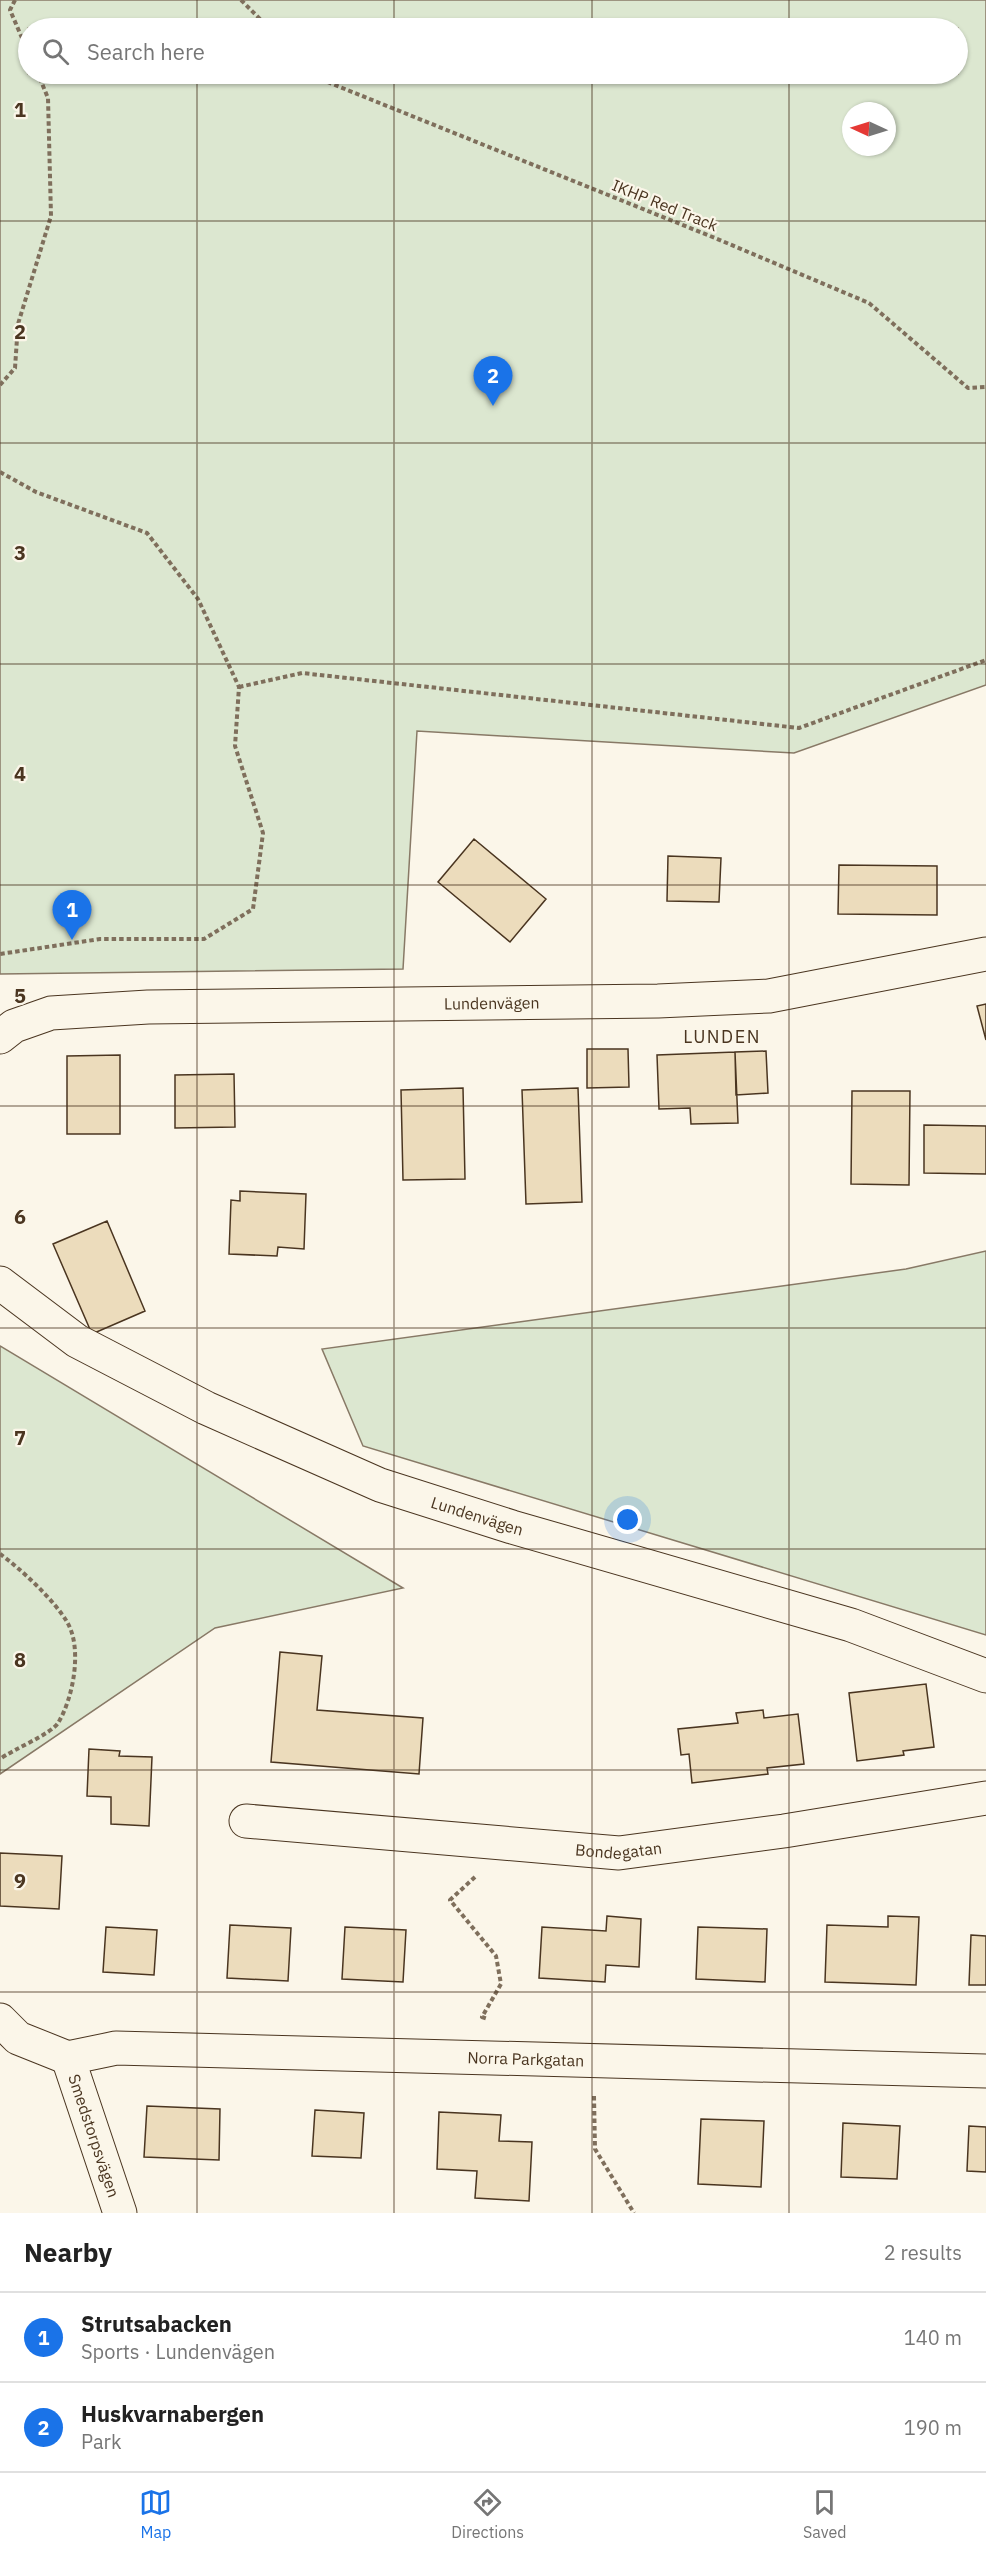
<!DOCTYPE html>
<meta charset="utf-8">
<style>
body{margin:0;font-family:"IBM Plex Sans",sans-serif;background:#f6f6f6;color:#222}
.compass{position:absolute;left:842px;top:102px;width:54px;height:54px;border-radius:50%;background:#fff;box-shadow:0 2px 4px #0004;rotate:274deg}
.you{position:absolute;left:628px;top:1520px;width:21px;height:21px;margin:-15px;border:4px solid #fff;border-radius:50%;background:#1a73e8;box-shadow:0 0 0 9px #1a73e833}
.badge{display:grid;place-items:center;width:39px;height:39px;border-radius:50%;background:#1a73e8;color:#fff;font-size:20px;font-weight:700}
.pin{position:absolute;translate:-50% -50px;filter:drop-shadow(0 2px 3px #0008)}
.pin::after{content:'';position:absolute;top:32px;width:21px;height:18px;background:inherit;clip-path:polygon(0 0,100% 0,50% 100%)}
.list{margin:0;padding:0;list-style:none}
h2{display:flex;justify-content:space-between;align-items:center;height:78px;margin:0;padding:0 24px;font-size:26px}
h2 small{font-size:20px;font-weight:400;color:#767676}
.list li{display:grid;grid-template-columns:39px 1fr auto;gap:18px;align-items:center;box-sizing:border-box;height:90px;padding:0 24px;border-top:2px solid #e0e0e0}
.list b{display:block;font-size:22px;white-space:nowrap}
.list p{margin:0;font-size:20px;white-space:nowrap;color:#767676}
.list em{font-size:20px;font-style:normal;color:#767676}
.icon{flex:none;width:33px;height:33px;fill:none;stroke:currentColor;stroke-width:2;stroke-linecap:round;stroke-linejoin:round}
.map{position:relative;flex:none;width:986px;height:2213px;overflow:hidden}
.search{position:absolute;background:#fff;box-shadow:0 2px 4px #0004;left:18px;right:18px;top:18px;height:66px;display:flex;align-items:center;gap:15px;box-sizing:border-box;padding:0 21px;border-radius:33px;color:#767676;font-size:22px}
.sheet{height:258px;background:#fff}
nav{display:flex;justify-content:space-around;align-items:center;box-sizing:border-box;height:84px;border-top:2px solid #e0e0e0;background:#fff;font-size:16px;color:#767676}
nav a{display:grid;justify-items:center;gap:3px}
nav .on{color:#1a73e8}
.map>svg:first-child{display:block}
</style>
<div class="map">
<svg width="986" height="2213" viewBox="0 0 986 2213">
<rect width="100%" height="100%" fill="#fbf6e9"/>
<path fill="#dce7d0" stroke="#887966" stroke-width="1.5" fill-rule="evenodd" d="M 0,0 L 986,0 L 986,685 L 794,753 L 417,731 L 403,969 L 0,974 ZM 958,28 L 958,74 L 28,74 L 28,28 ZM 851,111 L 887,111 L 887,147 L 851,147 Z
M 986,1251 L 986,1635 L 363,1446 L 322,1349 L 906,1269 Z
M 0,1346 L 403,1588 L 215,1628 L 0,1774 Z"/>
<path fill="#ecdcbc" stroke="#4a3520" stroke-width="1.5" d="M 474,839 L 546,899 L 510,942 L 438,882 Z
M 668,856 L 721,858 L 719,902 L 667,901 Z
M 839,865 L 937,866 L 937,915 L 838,914 Z
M 986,1004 L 986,1040 L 977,1006 Z
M 587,1049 L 628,1049 L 629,1087 L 587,1088 Z
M 766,1051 L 768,1093 L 736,1095 L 735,1052 Z
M 735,1052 L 738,1123 L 691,1124 L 690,1108 L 659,1109 L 657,1055 Z
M 120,1055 L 120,1134 L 67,1134 L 67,1056 Z
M 234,1074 L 235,1127 L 175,1128 L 175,1075 Z
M 463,1088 L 465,1179 L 403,1180 L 401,1090 Z
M 578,1088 L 582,1202 L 526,1204 L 522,1090 Z
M 852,1091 L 910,1091 L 909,1185 L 851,1184 Z
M 924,1125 L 986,1126 L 986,1174 L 924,1173 Z
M 240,1191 L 306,1194 L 304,1249 L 278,1247 L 277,1256 L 229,1254 L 231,1200 L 240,1201 Z
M 107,1221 L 145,1311 L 92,1334 L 53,1244 Z
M 280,1652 L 322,1656 L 317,1710 L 423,1718 L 419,1774 L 271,1762 Z
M 926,1684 L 934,1747 L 903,1751 L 904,1755 L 857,1761 L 849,1693 Z
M 763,1710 L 764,1718 L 798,1714 L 804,1764 L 767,1768 L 768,1774 L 692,1783 L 689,1754 L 681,1755 L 678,1729 L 738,1723 L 736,1713 Z
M 89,1749 L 120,1751 L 119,1756 L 152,1757 L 149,1826 L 111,1824 L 111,1797 L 87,1796 Z
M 0,1853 L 62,1856 L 59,1909 L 0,1906 Z
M 607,1916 L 641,1919 L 639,1967 L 606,1965 L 605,1982 L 539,1978 L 542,1927 L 606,1931 Z
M 888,1916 L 919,1917 L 916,1985 L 825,1982 L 827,1925 L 888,1927 Z
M 230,1925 L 291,1928 L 288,1981 L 227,1978 Z
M 106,1927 L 157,1930 L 154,1975 L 103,1972 Z
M 345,1927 L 406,1930 L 403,1982 L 342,1979 Z
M 698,1927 L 767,1929 L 765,1982 L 696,1979 Z
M 971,1935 L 986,1936 L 986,1985 L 969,1985 Z
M 147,2106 L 220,2109 L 219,2160 L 144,2157 Z
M 315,2110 L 364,2113 L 361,2158 L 312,2156 Z
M 439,2112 L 501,2115 L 499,2141 L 532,2142 L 529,2201 L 475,2198 L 477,2171 L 437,2169 Z
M 701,2119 L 764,2121 L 761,2187 L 698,2184 Z
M 843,2123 L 900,2126 L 897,2179 L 841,2177 Z
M 969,2126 L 986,2127 L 986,2172 L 967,2171 Z"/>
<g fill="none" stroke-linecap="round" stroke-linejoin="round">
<g stroke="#4a3520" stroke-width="35">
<g id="minor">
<path id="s1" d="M 0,1037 L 14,1026 L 51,1013 L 148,1007 L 658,1001 L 769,996 L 986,954"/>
<path id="s2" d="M 0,1283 L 77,1341 L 206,1408 L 380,1485 L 512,1527 L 851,1625 L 986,1676"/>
<path id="s3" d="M 246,1821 L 619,1853 L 784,1831 L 986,1798"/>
<path d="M 0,2020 L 18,2038 L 68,2058"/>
<path id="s4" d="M 68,2058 L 116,2048 L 986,2071"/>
<path id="s5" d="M 68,2058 L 120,2213"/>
</g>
</g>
<path stroke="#7f6f5c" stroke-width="4" stroke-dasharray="4.5 3" stroke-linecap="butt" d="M 15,0 L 10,10 L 28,52
M 241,0 L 269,28
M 315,74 L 320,79 L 715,238 L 869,303 L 968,388 L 986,387
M 0,385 L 15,368 L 18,324 L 51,216 L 48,98 L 38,74
M 0,472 L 36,492 L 147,533 L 198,599 L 239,687 L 235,746 L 263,833 L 253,909 L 204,939 L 100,939 L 0,954
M 239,687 L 302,673 L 799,728 L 986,660
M 0,1554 C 20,1568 55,1601 67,1622 C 83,1648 73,1699 58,1723 C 51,1734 12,1750 0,1759
M 475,1877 L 450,1900 L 496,1956 L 501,1984 L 482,2017 L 488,2019
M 594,2096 L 595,2149 L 634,2213"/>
<use href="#minor" stroke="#fbf6e9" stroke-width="33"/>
</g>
<path fill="none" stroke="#4a3520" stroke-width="1.5" stroke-opacity="0.55" d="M 197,0 L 197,28M 394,0 L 394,28M 592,0 L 592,28M 789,0 L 789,28M 197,74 L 197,2213M 394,74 L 394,2213M 592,74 L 592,2213M 789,74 L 789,2213M 0,221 L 986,221M 0,443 L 986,443M 0,664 L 986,664M 0,885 L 986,885M 0,1106 L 986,1106M 0,1328 L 986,1328M 0,1549 L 986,1549M 0,1770 L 986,1770M 0,1992 L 986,1992"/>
<g text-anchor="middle" stroke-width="4.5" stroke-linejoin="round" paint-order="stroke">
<g font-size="16" fill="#4a3520" stroke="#fbf6e9">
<text transform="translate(665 205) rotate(22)" y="6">IKHP Red Track</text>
<text dy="6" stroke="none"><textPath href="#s1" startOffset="498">Lundenvägen</textPath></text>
<text dy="6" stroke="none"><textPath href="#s2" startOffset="534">Lundenvägen</textPath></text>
<text dy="6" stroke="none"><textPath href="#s3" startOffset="374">Bondegatan</textPath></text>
<text dy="6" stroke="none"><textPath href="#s4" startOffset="459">Norra Parkgatan</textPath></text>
<text dy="6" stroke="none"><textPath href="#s5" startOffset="82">Smedstorpsvägen</textPath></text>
</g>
<g font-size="18" letter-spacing="1.5" fill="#4a3520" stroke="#fbf6e9">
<text x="722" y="1043">LUNDEN</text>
</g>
</g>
<g font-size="20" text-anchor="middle" font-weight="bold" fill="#4a3520" stroke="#fbf6e9" stroke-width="4.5" stroke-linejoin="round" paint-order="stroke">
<text x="20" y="117">1</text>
<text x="20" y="339">2</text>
<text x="20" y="560">3</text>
<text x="20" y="781">4</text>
<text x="20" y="1003">5</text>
<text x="20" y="1224">6</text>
<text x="20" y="1445">7</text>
<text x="20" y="1667">8</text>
<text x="20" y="1888">9</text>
</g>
</svg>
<svg class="compass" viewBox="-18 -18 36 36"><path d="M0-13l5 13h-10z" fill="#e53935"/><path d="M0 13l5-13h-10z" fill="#767676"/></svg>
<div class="you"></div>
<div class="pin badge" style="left:72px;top:940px">1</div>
<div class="pin badge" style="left:493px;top:406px">2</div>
<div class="search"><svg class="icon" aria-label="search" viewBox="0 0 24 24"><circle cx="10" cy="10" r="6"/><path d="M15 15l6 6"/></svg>Search here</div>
</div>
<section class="sheet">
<h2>Nearby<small>2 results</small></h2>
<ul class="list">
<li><span class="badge">1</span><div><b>Strutsabacken</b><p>Sports · Lundenvägen</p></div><em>140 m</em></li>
<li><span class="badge">2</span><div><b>Huskvarnabergen</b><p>Park</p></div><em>190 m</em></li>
</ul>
</section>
<nav>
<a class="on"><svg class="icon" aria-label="map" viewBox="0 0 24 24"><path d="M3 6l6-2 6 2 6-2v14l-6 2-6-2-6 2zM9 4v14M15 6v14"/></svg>Map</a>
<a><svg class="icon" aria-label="directions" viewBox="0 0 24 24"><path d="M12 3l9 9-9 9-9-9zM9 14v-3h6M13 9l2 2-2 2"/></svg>Directions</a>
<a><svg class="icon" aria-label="saved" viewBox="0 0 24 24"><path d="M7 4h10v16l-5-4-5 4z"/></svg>Saved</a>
</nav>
